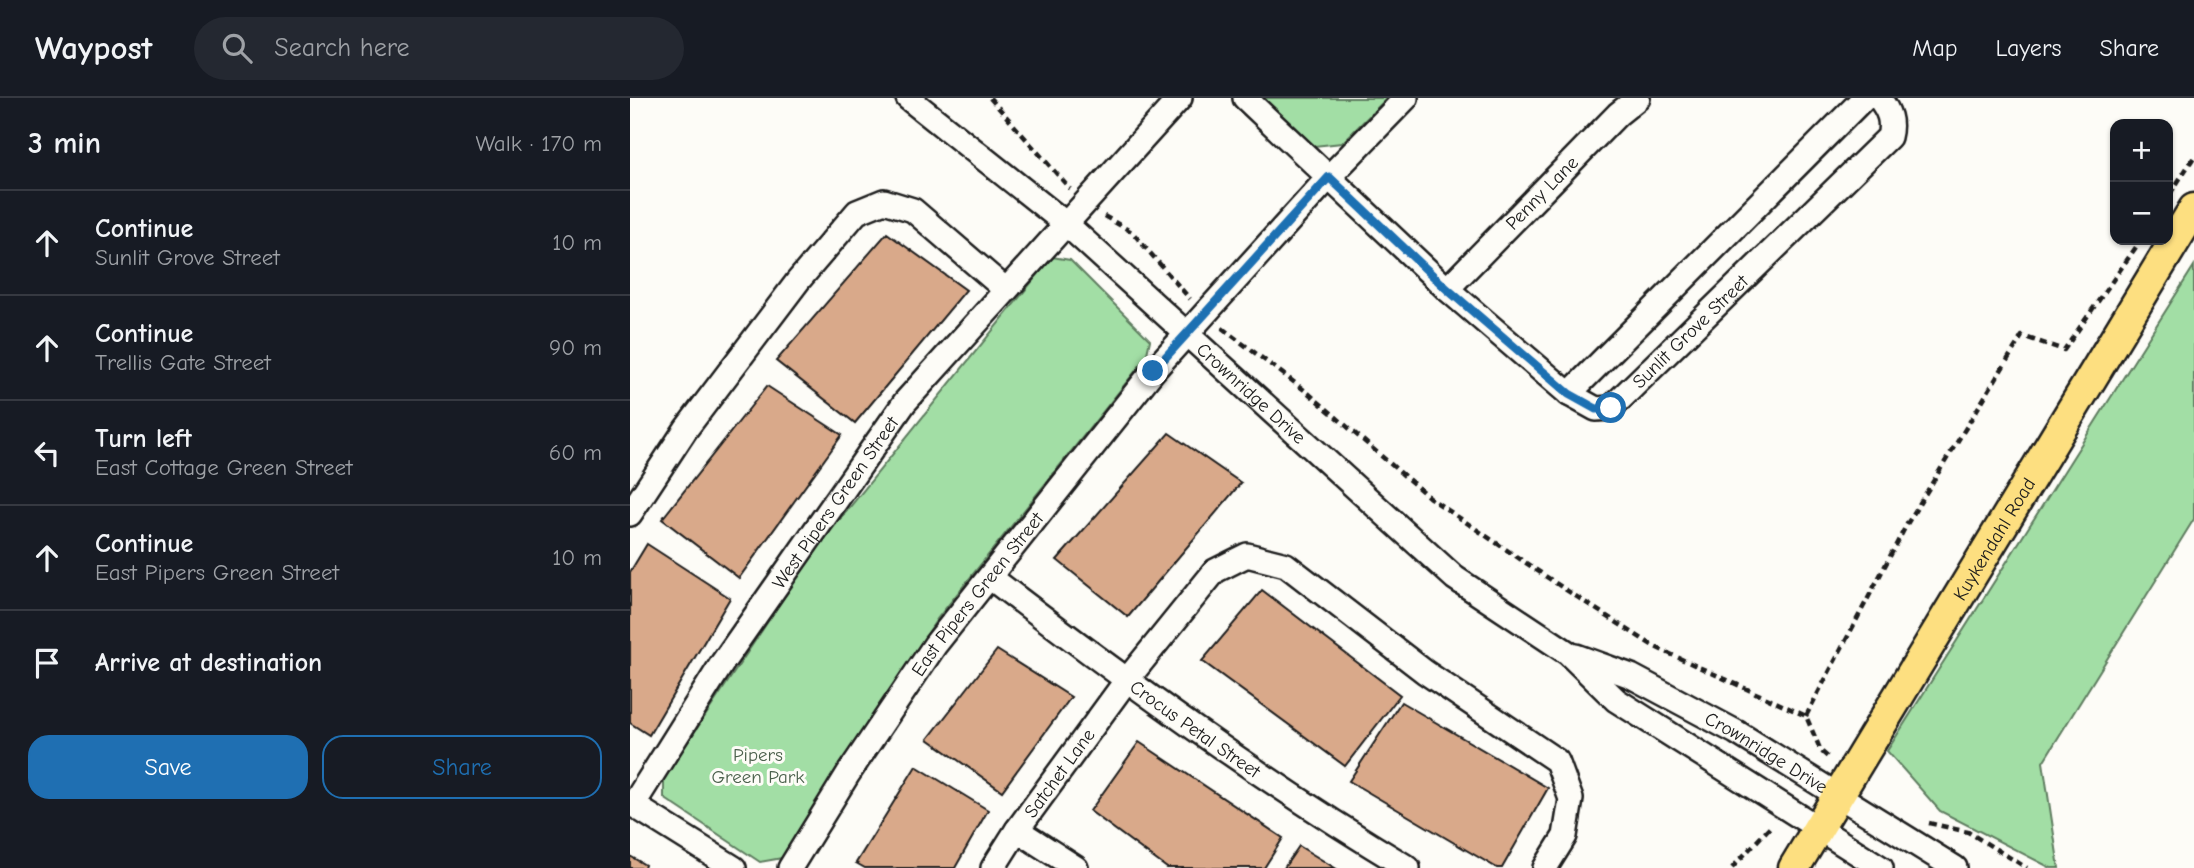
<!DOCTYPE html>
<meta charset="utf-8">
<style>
body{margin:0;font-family:"Comic Neue",sans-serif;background:#242831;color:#f1f3f6}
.controls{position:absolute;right:21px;top:21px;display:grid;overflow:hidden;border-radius:14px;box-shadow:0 2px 5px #0004}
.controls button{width:63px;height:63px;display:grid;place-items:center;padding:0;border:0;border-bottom:2px solid #363941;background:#171b24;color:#f1f3f6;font:35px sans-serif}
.stop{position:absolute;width:21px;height:21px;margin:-16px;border:5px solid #1f6fb2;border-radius:50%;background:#fff}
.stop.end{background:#1f6fb2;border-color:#fff;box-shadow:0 2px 7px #0008}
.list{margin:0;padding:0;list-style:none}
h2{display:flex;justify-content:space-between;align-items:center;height:91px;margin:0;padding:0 28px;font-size:30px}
h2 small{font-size:23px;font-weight:400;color:#9ea1a6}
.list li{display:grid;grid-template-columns:46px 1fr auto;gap:21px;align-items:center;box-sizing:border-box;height:105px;padding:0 28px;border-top:2px solid #363941}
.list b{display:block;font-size:26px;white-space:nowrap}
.list p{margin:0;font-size:23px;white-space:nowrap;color:#9ea1a6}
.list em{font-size:23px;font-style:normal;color:#9ea1a6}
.actions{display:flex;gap:14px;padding:21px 28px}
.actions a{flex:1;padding:16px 0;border:2px solid #1f6fb2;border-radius:21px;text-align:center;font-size:24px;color:#1f6fb2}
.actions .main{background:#1f6fb2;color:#fff}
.icon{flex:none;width:38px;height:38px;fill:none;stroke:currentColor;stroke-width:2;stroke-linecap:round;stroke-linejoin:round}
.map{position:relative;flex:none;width:1564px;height:770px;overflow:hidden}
header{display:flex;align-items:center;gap:42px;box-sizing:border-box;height:98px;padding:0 35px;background:#171b24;border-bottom:2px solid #363941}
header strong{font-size:33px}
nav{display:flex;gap:38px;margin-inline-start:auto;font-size:24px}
.search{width:490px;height:63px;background:#242831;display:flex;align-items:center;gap:18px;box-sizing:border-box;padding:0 24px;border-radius:38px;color:#9ea1a6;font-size:26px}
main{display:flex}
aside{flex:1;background:#171b24}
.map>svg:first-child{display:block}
</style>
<header>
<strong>Waypost</strong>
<div class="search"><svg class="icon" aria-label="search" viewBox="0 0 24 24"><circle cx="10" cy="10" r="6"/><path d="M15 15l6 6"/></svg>Search here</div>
<nav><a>Map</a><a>Layers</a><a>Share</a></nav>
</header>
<main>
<aside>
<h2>3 min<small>Walk · 170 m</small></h2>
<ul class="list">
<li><svg class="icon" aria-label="ahead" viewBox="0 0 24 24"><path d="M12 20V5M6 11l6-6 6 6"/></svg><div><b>Continue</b><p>Sunlit Grove Street</p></div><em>10 m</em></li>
<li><svg class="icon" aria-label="ahead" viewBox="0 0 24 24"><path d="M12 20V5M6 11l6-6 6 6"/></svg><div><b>Continue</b><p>Trellis Gate Street</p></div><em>90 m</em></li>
<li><svg class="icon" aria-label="left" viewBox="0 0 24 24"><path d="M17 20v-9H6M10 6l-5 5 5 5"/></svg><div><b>Turn left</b><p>East Cottage Green Street</p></div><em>60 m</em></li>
<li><svg class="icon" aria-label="ahead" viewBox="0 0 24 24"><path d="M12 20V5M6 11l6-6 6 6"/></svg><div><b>Continue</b><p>East Pipers Green Street</p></div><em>10 m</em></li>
<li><svg class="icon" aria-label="arrive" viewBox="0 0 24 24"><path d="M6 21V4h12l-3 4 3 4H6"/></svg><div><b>Arrive at destination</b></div></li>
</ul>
<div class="actions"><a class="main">Save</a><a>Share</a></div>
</aside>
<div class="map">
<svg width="1564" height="770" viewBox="0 0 1564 770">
<rect width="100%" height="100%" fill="#fdfcf7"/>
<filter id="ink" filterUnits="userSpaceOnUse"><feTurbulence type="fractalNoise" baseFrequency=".0143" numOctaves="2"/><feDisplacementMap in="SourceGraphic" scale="14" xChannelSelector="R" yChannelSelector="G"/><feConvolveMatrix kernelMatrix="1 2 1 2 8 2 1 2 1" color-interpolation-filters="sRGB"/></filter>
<g filter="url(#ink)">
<path fill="#a2dea5" stroke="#5f7d60" stroke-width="2" d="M 631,0 L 757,0 L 712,45 L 684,48 Z
M 422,159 L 440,162 L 520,242 L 516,260 L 307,521 L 152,760 L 130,764 L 34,700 L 34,680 L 186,451 Z
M 1564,168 L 1564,421 L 1413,664 L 1429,770 L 1421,770 L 1310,713 L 1257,653 Z"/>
<path fill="#d9a98a" stroke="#1c1c1c" stroke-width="2" d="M 257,135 L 336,192 L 225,325 L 146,263 Z
M 137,288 L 212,337 L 109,480 L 32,421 Z
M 539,335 L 611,385 L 498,519 L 427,462 Z
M 17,446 L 100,500 L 19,637 L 0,625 L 0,474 Z
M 632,492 L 770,597 L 715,668 L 572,563 Z
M 367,552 L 441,599 L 372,693 L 298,641 Z
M 771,604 L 918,690 L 872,770 L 867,770 L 719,683 Z
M 509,644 L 653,740 L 634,770 L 537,770 L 460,713 Z
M 286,668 L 358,712 L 325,770 L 235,770 L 226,765 Z
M 669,748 L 705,770 L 654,770 Z
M 0,758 L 15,767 L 14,770 L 0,770 Z"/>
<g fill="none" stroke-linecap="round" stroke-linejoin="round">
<g stroke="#1c1c1c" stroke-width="28">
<g id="minor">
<path id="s1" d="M 278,0 L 435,125 L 825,480 L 938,555 L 986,602 L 1251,770"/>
<path id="s2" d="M 615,0 L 817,191 L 939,296 L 966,311 L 981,310 L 1259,39 C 1263,23 1259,13 1249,0"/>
<path id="s3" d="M 817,191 L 988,16 L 1008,0"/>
<path d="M 939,296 L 1234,0"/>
<path d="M 0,416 L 56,331 L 168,183 L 227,114 L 254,103 L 283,112 L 376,192"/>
<path id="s4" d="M 361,480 C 496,583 632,683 778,770"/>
<path id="s5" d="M 946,558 L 1001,578 L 1106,634 L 1325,770"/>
<path d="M 0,705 L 104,770"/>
<path id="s6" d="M 3,707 L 93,564 L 275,304 L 550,0"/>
<path d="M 387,732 L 446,770"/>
<path id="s7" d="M 160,770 L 218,676 L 305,547 L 523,273 L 699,79 L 776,0"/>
<path id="s8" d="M 363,770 L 387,732 L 496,583 L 585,473 L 617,457 L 656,467 L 795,574 L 927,663 L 941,701 L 935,738 L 915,770"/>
</g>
</g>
<g stroke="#1c1c1c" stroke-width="35">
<g id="major">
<path id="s9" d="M 1164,770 L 1564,111"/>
</g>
</g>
<path stroke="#1c1c1c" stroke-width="4.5" stroke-dasharray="7 5" stroke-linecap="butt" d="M 360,0 L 440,91
M 1540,96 L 1564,59
M 474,118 L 502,134 L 560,201
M 592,230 L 677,294 L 800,400 L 933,490 L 1025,549 L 1176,618 L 1191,653 L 1200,661
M 1176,618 L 1277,426 L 1392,238 L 1434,252 L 1511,142
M 1299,725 L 1338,734 L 1397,770
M 1102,770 L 1142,727"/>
<use href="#minor" stroke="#fdfcf7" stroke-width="23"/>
<use href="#major" stroke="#fddf80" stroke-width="30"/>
</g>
</g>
<g fill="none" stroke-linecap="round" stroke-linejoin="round" filter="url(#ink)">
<path stroke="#1f6fb2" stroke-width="9" d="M 523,273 L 699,79 L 817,191 L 939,296 L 966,311 L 981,310"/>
</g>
<g text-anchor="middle" stroke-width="6" stroke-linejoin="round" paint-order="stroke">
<g font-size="19" fill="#1c1c1c" stroke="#fdfcf7">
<text dy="7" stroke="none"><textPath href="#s3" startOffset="135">Penny Lane</textPath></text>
<text dy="7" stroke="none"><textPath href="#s2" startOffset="595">Sunlit Grove Street</textPath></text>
<text dy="7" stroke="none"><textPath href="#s1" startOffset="453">Crownridge Drive</textPath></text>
<text dy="7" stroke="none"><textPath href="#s6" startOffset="364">West Pipers Green Street</textPath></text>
<text dy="7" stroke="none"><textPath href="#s9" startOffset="385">Kuykendahl Road</textPath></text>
<text dy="7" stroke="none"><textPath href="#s7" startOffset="332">East Pipers Green Street</textPath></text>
<text dy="7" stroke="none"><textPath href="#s4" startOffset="254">Crocus Petal Street</textPath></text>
<text dy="7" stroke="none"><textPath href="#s5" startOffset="214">Crownridge Drive</textPath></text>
<text dy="7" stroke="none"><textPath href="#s8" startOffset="116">Satchet Lane</textPath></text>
</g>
<g font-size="19" fill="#4b604c" stroke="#fdfcf7">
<text x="128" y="663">Pipers<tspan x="128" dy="22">Green Park</tspan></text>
</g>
</g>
</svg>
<div class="controls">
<button>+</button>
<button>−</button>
</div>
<div class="stop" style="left:981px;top:310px"></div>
<div class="stop end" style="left:523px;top:273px"></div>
</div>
</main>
